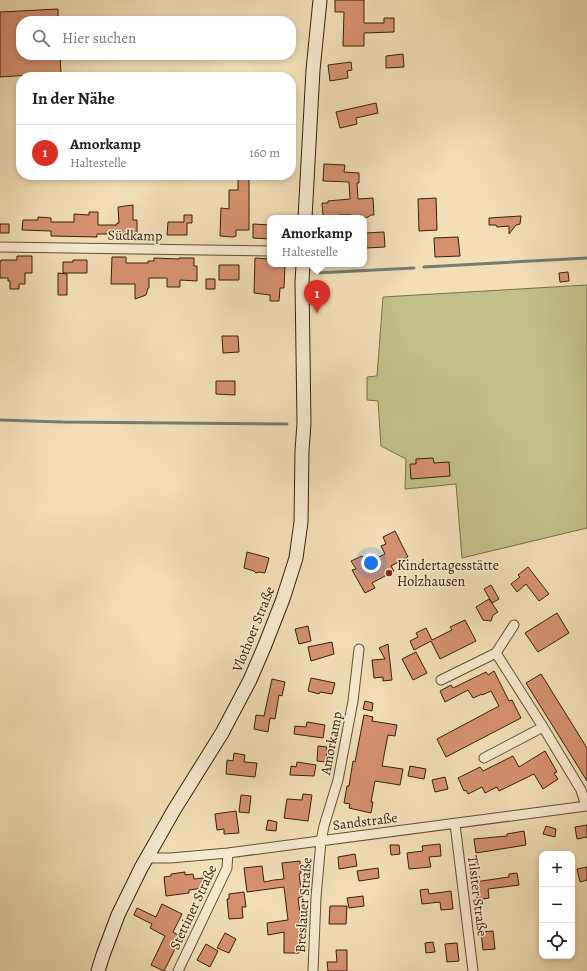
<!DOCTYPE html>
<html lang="de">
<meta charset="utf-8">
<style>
body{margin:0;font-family:Alegreya,serif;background:#f6f6f6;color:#222}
.controls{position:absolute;right:12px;bottom:12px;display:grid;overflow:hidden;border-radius:8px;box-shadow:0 2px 6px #0003}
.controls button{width:36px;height:36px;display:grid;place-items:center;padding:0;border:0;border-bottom:1px solid #e0e0e0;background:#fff;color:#222;font:20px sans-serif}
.you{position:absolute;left:371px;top:563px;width:14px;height:14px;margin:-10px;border:3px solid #fff;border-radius:50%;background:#1a73e8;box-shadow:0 0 0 6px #1a73e833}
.badge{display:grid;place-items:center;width:26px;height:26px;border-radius:50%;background:#d93025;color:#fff;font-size:13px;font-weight:700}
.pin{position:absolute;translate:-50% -33px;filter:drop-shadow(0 1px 2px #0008)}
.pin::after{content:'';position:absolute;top:21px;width:14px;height:12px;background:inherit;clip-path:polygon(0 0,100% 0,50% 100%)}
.popup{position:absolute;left:267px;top:215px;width:100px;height:52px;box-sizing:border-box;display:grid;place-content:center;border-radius:8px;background:#fff;filter:drop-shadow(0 1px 3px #0005);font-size:13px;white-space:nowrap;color:#767676}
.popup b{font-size:15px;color:#222}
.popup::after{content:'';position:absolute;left:50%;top:100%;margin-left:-8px;border:8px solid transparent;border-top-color:#fff}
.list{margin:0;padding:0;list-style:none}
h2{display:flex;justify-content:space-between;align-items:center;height:52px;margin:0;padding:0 16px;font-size:17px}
h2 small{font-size:13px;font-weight:400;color:#767676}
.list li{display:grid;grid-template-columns:26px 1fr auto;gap:12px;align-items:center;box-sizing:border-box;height:56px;padding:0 16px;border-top:1px solid #e0e0e0}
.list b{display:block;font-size:15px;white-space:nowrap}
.list p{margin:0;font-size:13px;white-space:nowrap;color:#767676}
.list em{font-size:13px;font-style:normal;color:#767676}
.icon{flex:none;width:22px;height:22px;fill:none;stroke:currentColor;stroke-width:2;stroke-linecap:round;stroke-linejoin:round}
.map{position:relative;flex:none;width:587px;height:971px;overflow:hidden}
.search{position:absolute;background:#fff;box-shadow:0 2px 6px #0003;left:16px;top:16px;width:280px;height:44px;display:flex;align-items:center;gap:10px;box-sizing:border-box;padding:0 14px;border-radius:16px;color:#767676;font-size:15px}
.panel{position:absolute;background:#fff;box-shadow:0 2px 6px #0003;left:16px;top:72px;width:280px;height:108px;border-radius:16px}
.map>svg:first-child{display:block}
</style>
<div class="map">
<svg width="587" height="971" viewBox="0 0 587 971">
<rect width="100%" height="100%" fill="#f2dfb7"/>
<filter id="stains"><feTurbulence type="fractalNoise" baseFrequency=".005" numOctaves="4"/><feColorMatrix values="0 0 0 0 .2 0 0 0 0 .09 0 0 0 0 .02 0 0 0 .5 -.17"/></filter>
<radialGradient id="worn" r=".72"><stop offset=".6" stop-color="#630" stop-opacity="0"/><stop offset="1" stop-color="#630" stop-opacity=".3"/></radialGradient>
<path fill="#c1c089" stroke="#7b7149" d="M 587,285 L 587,528 L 462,558 L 456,484 L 405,489 L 406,459 L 381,446 L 378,401 L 367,400 L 367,377 L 377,376 L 383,297 Z"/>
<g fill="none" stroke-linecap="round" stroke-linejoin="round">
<path stroke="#737e71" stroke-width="3" d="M 424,267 L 587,258
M 316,273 L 414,268
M 0,420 L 62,422 L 287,424"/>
</g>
<path fill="#d69171" stroke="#352209" d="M 335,0 L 364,0 L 364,23 L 384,23 L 384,18 L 394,18 L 394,32 L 364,33 L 364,46 L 343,46 L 344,12 L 335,12 Z
M 58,9 L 58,21 L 21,21 L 21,55 L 60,55 L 61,73 L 0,77 L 0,12 Z
M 403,54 L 404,67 L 386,68 L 386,56 Z
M 351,62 L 352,70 L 347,71 L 348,78 L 330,81 L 328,65 Z
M 376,103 L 378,113 L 356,118 L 357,124 L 340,128 L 336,112 Z
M 324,164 L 345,165 L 344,172 L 359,173 L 359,183 L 357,183 L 358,199 L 373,198 L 374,215 L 371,215 L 368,217 L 363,218 L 361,215 L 358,216 L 358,218 L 351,218 L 351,215 L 338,215 L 338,217 L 329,218 L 329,216 L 323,216 L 322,203 L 328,203 L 328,201 L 350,199 L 349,182 L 323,181 Z
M 238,177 L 249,178 L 249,230 L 236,230 L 236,236 L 233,237 L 220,236 L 221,208 L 229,209 L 229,190 L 238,190 Z
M 436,198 L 437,230 L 419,231 L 418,199 Z
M 133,205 L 133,220 L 137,220 L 137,234 L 97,234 L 97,237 L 51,236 L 51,231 L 22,230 L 23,220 L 38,220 L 38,217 L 51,218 L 51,222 L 74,222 L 74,214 L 89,215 L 89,212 L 98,212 L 98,225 L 117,225 L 117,223 L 119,223 L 118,207 Z
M 184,215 L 192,215 L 192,223 L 187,223 L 187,235 L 167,235 L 168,222 L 184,222 Z
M 521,216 L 520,224 L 516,225 L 509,234 L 509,226 L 497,227 L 496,225 L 489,225 L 489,218 Z
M 0,224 L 9,224 L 9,233 L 0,233 Z
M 253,224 L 270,225 L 270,239 L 253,238 Z
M 384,232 L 385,247 L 366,248 L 365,233 Z
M 458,237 L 460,256 L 435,257 L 434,238 Z
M 17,256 L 32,256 L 32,273 L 25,273 L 25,284 L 19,284 L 19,289 L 10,289 L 10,281 L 8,281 L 8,278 L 0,278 L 0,261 L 1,261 L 1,260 L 17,260 Z
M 112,257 L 126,257 L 126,263 L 148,263 L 148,261 L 154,261 L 154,258 L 179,259 L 179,258 L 194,258 L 194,266 L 197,266 L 197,281 L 180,280 L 180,287 L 167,287 L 167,278 L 149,278 L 149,288 L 148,288 L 146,295 L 135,299 L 135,284 L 111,284 Z
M 255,258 L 270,259 L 270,264 L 285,264 L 284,288 L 280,288 L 279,301 L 270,301 L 270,295 L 254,293 Z
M 73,260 L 87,260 L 87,273 L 63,273 L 63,262 L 73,262 Z
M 219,265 L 239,265 L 239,280 L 219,280 Z
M 568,272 L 569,281 L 560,282 L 559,273 Z
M 58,273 L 67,274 L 67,295 L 58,295 Z
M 206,279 L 215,279 L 215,289 L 206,289 Z
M 222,336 L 238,336 L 239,352 L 223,353 Z
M 216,381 L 235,381 L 235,395 L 216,394 Z
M 433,458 L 434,463 L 449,462 L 450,476 L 411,479 L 410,464 L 416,464 L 416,459 Z
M 395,531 L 408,557 L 391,566 L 394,571 L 372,583 L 375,588 L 365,593 L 352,570 L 356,569 L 351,561 L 362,556 L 369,562 L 385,554 L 381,546 L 386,544 L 383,537 Z
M 247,552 L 269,558 L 265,573 L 259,572 L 256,573 L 254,571 L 244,568 Z
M 528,567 L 549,594 L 539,601 L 526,584 L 517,592 L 511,584 L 520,577 L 518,575 Z
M 491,585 L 499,599 L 492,603 L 484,589 Z
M 489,599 L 498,612 L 493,615 L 491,621 L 483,620 L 476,607 Z
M 557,613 L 569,633 L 538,652 L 525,633 Z
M 465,620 L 476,641 L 440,659 L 431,641 L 414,650 L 410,641 L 418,637 L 416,633 L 426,628 L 432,640 L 452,630 L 450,627 Z
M 308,626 L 311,641 L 299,644 L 295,629 Z
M 332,642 L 334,654 L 311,661 L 308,647 Z
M 388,644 L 392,680 L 383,681 L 383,677 L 374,678 L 372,660 L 385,659 L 379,648 Z
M 416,652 L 427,673 L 413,680 L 402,659 Z
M 494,671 L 509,701 L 512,700 L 521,718 L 446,757 L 437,739 L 499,706 L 491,691 L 482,695 L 482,694 L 473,698 L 468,690 L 445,702 L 440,691 L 451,685 L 453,688 L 486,672 L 488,675 Z
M 541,674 L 587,748 L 587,781 L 526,683 Z
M 311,678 L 335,683 L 332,694 L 320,692 L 319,694 L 308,691 Z
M 272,679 L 285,682 L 282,696 L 279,695 L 275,719 L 270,718 L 268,732 L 254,729 L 256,715 L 264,716 Z
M 365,701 L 373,703 L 372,711 L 363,709 Z
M 364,715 L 373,717 L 372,721 L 397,725 L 395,736 L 388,735 L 382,766 L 403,769 L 400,785 L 375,781 L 371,802 L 373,802 L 371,813 L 349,808 L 350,804 L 344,803 L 347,786 L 349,786 L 353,761 L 355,762 Z
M 307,722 L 325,725 L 323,738 L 294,734 L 295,726 L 306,727 Z
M 318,746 L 327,747 L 326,762 L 317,761 Z
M 545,751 L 557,772 L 554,773 L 558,779 L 543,789 L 534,774 L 499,791 L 497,787 L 485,793 L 482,787 L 468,794 L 466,790 L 464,791 L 458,778 L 480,767 L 483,771 L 513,756 L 519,767 Z
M 234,753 L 245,755 L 244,762 L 257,763 L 255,777 L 226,774 L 227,760 L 233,761 Z
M 297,762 L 316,765 L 314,776 L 290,775 L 291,766 L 296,767 Z
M 410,766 L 426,769 L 424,779 L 408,776 Z
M 445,777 L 448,789 L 435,792 L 432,780 Z
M 303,794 L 312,795 L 308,821 L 284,818 L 287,799 L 302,800 Z
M 241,795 L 251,796 L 249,813 L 239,812 Z
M 236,811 L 239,833 L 224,834 L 224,829 L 217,830 L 215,814 Z
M 268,820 L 277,822 L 276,831 L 266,830 Z
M 587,825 L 587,837 L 577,839 L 575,827 Z
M 546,826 L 556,829 L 555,837 L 543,834 Z
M 524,831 L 526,845 L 476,853 L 474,839 L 507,836 L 507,834 Z
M 440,844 L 441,856 L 429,857 L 431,867 L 409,869 L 407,853 L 423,851 L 422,846 Z
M 390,845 L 399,845 L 400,854 L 391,855 Z
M 355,854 L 357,866 L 339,869 L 338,857 Z
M 300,861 L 301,873 L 299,874 L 302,897 L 298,898 L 300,914 L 299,953 L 284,953 L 284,932 L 268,935 L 267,923 L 288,920 L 284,887 L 247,892 L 244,868 L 262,866 L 264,882 L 274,880 L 284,879 L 282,863 Z
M 587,867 L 587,880 L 580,882 L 577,869 Z
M 378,868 L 379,878 L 359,881 L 357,871 Z
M 185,872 L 185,875 L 193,874 L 194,879 L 203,878 L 204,888 L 189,890 L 189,893 L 166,896 L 164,877 L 171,876 L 171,874 Z
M 517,873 L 519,885 L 488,889 L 489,898 L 477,900 L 475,882 L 509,877 L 509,874 Z
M 428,889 L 429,894 L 451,891 L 453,909 L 441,910 L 440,902 L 422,904 L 420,890 Z
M 244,892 L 246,907 L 242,907 L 243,918 L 229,919 L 227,899 L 229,899 L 229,894 Z
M 363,896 L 364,906 L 349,908 L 347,898 Z
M 162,904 L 182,914 L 173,932 L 181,937 L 164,971 L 151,965 L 165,936 L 150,928 L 152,924 L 134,915 L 137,908 L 156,917 Z
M 330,906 L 347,906 L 346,924 L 329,924 Z
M 493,931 L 495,949 L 483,950 L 481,932 Z
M 225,933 L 236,939 L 229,953 L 217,948 Z
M 433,942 L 435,952 L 426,953 L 425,943 Z
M 457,943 L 459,961 L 447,962 L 445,944 Z
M 206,944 L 218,951 L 210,967 L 197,960 Z
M 336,950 L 347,950 L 347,971 L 328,971 L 327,962 L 337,962 Z"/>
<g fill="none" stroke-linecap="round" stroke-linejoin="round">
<g stroke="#645134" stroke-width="11">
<path id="street" d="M 0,247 L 270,251
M 496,653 L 514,625
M 441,680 L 496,653 L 543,727
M 484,758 L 543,727 L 581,790 L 586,806
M 455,824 L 473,971
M 147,858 L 170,858 L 228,853 L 587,806
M 178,971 L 227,868 L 228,853
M 313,971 L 316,897 L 321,841 L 324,826 L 338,780 L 353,701 L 359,649"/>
</g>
<g stroke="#352209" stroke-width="15">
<path id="secondary" d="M 305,218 L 313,70 L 320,0
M 98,971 L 103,955 L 118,915 L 141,868 L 174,810 L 222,733 L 250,680 L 265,645 L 283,599 L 296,558 L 301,522 L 302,451 L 304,423 L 302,283 L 303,264"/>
</g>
<use href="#street" stroke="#f7ead0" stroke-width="9"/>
<use href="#secondary" stroke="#f7ead0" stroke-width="13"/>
</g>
<circle fill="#8f2418" stroke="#f7ead0" stroke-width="1.5" cx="389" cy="573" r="4"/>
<g text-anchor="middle" stroke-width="3" stroke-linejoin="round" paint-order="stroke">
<g font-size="14" fill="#352209" stroke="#f7ead0">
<text transform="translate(135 235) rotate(1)" y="5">Südkamp</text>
<text transform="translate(253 629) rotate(-68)" y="5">Vlothoer Straße</text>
<text transform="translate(331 743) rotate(-79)" y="5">Amorkamp</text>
<text transform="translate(365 821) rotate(-7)" y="5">Sandstraße</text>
<text transform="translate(478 896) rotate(83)" y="5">Tilsiter Straße</text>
<text transform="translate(303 905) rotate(-86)" y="5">Breslauer Straße</text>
<text transform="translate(193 907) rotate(-65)" y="5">Stettiner Straße</text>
</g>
<g font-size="14" fill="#352209" stroke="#f7ead0" text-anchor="start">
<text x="397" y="570">Kindertagesstätte<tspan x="397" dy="16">Holzhausen</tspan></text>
</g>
</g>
<rect width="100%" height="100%" filter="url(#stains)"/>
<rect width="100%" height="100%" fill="url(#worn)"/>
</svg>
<div class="controls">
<button>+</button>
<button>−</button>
<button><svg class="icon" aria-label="locate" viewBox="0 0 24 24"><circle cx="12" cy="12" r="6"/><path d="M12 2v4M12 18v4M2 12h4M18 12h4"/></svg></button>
</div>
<div class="you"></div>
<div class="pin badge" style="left:317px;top:313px">1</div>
<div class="popup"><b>Amorkamp</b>Haltestelle</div>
<div class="search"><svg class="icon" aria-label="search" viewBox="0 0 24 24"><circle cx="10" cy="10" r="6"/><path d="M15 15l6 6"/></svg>Hier suchen</div>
<section class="panel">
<h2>In der Nähe<small></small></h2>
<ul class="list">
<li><span class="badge">1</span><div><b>Amorkamp</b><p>Haltestelle</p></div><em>160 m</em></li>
</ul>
</section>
</div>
